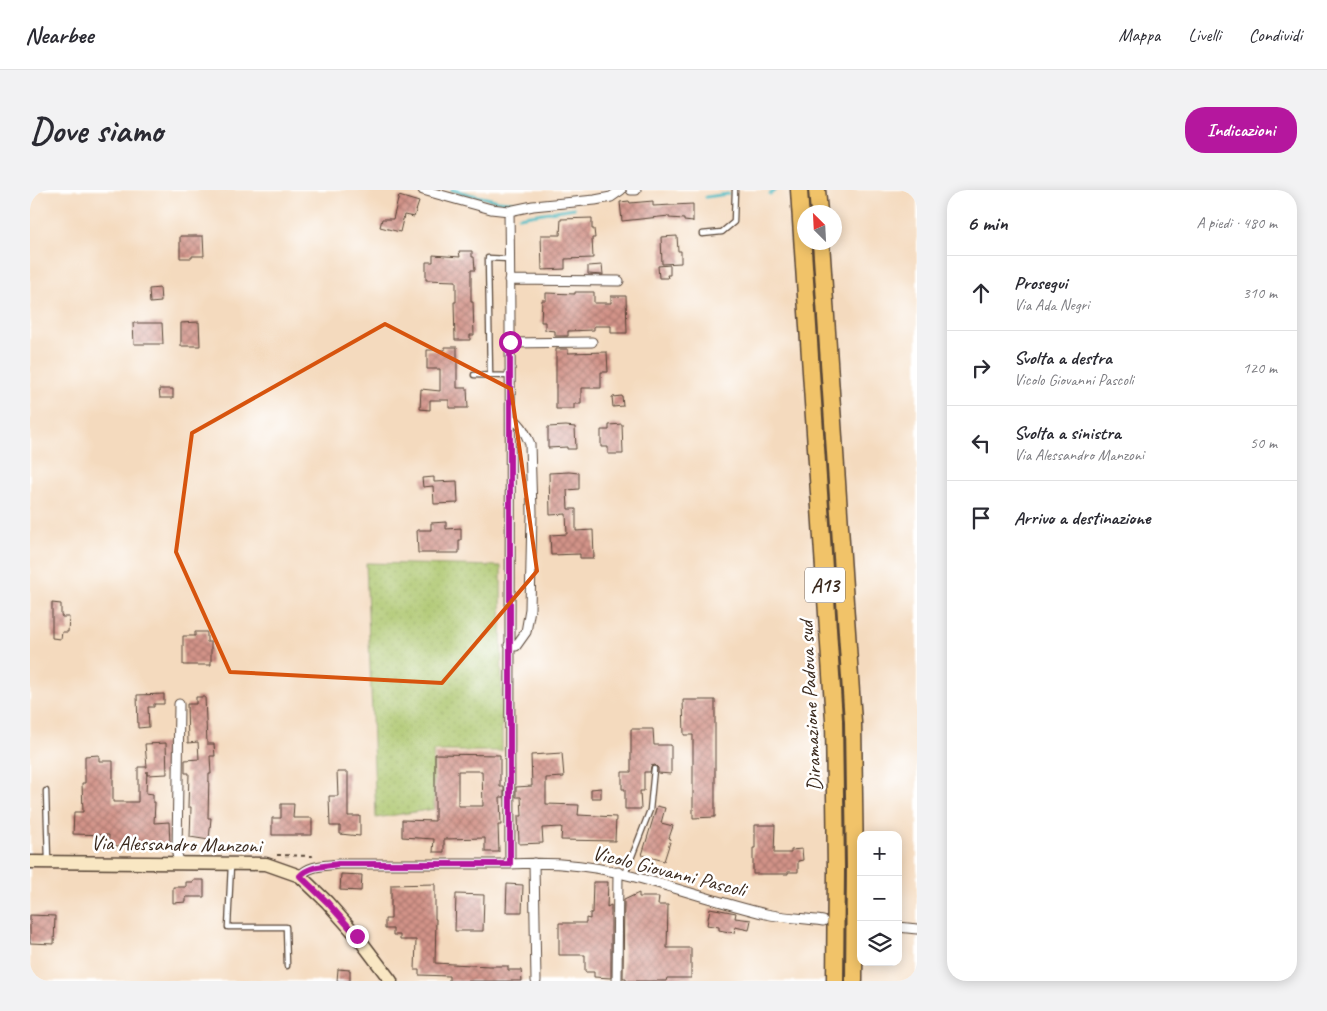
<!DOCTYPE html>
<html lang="it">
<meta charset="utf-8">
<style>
body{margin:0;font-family:Caveat,sans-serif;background:#f2f2f3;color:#2b2b33}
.controls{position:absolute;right:15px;bottom:15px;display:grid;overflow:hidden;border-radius:10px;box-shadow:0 2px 12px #0003}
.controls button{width:45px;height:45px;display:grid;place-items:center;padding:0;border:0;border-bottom:1px solid #e1e1e2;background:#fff;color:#2b2b33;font:25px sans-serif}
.compass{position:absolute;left:767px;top:15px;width:45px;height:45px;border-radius:50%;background:#fff;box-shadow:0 2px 12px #0003;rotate:336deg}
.stop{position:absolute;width:15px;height:15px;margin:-11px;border:4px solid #b5179e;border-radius:50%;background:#fff}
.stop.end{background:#b5179e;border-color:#fff;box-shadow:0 1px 5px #0008}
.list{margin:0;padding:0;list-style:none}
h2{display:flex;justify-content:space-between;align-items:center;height:65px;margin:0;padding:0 20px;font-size:21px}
h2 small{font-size:16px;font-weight:400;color:#7c7c81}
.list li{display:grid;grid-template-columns:32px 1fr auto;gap:15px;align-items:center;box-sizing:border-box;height:75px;padding:0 20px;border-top:1px solid #e1e1e2}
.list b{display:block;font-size:19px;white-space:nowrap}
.list p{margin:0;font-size:16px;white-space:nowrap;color:#7c7c81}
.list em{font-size:16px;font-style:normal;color:#7c7c81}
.icon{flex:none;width:28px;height:28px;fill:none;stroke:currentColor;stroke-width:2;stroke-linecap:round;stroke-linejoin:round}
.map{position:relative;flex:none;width:887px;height:791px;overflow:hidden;border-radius:20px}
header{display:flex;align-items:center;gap:30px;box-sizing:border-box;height:70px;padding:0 25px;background:#fff;border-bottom:1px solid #e1e1e2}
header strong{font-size:24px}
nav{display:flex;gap:28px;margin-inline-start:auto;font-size:18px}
.intro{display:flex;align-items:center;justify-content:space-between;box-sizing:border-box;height:120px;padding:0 30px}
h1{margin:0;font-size:35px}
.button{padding:12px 22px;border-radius:20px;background:#b5179e;color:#fff;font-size:18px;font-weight:700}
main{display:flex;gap:30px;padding:0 30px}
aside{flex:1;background:#fff;border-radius:20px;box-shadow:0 2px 12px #0003}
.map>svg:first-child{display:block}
</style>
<header>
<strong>Nearbee</strong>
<nav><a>Mappa</a><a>Livelli</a><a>Condividi</a></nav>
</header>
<div class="intro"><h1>Dove siamo</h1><a class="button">Indicazioni</a></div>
<main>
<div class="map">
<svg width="887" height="791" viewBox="0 0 887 791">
<defs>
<pattern id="grass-dots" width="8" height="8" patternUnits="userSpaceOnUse" patternTransform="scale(1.25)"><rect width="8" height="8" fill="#abc56b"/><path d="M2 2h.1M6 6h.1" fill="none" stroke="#94a95c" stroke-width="1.8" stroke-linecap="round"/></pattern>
<pattern id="building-cross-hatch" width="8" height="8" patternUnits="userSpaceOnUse" patternTransform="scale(1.25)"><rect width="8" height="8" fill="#d29388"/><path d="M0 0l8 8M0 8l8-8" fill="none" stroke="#ac786f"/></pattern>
</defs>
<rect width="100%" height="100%" fill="#fff"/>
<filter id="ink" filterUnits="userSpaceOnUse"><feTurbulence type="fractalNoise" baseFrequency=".02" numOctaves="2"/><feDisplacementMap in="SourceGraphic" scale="10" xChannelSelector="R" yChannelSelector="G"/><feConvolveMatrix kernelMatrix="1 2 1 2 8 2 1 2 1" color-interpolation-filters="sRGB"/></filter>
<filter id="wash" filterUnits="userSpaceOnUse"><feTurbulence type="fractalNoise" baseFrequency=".0096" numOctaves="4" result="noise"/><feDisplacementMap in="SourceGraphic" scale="20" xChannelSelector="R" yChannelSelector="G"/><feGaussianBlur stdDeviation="1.12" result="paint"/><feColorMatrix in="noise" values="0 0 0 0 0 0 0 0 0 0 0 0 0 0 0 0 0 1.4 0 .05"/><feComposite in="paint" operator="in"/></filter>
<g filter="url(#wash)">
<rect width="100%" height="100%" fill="#f4dabe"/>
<path fill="url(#grass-dots)" stroke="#737844" d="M 336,373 L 471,376 L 472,561 L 403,561 L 404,619 L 346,628 Z"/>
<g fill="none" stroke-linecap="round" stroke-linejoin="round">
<path stroke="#49b8bf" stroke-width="3" d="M 422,0 L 469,11 L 488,13
M 740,4 L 746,0
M 676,7 L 698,4
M 489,27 L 544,18"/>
</g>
<g id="blocks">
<path fill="url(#building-cross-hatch)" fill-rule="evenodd" d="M 369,6 L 389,12 L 384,27 L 374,25 L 370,42 L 350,37 L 352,29 L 363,29 Z
M 599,11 L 600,13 L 623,11 L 623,16 L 663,14 L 663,32 L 654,31 L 654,29 L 639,28 L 639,26 L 592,31 L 590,12 Z
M 562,28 L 562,39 L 564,39 L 565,48 L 562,48 L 563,68 L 535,69 L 535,79 L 512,80 L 511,45 L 530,45 L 531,29 Z
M 150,46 L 173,46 L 174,66 L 162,66 L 162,68 L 150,68 Z
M 647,46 L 648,61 L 651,61 L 651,73 L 632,74 L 631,47 Z
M 429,61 L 442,61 L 442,67 L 444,67 L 445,80 L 441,80 L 441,112 L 443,112 L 444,145 L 440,145 L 440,150 L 425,150 L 424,112 L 426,112 L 426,91 L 396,90 L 396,72 L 403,72 L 403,65 L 430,67 Z
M 572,75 L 573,85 L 558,84 L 558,76 Z
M 640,75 L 640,85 L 637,85 L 638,88 L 629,88 L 628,76 Z
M 130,98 L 131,112 L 120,113 L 119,99 Z
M 545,102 L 564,102 L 564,113 L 581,113 L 581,106 L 596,106 L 597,143 L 581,143 L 581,136 L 564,136 L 564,140 L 538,141 L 538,146 L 525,146 L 525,141 L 515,140 L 515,132 L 511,132 L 512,110 L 516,110 L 516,103 L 545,104 Z
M 169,132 L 170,156 L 151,156 L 151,133 Z
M 103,133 L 132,133 L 133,154 L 104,154 Z
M 415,157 L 427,157 L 427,198 L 437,198 L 438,218 L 419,218 L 419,210 L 400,210 L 400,220 L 390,219 L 391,199 L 410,201 L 410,179 L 397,179 L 397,160 L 415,160 Z
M 526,159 L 538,159 L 538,163 L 577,162 L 578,182 L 571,182 L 571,198 L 551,198 L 551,214 L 544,214 L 544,219 L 526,219 Z
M 129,199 L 143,199 L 143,208 L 130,208 Z
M 592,206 L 593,216 L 583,217 L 582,207 Z
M 592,234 L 593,264 L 578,264 L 578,257 L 571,257 L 571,240 L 579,240 L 579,235 Z
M 536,236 L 545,237 L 546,259 L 537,259 L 537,257 L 518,258 L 518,237 Z
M 539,282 L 549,283 L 549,299 L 537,300 L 538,319 L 546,319 L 546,341 L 563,340 L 564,368 L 550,368 L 550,364 L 521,365 L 520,345 L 537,344 L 536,324 L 520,325 L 519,283 Z
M 404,287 L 404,292 L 427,291 L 428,313 L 404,314 L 403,296 L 393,297 L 392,288 Z
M 416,332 L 416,339 L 431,338 L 431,350 L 429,350 L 429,363 L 388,363 L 387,340 L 401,340 L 401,333 Z
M 22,413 L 31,414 L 31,425 L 32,427 L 39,427 L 38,442 L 32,442 L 31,449 L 22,448 Z
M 165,442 L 177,442 L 177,452 L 181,452 L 181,475 L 153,475 L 153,446 L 165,446 Z
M 134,504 L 134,514 L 124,514 L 124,517 L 118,517 L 119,537 L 108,538 L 107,505 Z
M 166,507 L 175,507 L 177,554 L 184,554 L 185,566 L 180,566 L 181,584 L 179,584 L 178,628 L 181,628 L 179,650 L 160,647 L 161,617 L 158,617 L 159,583 L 155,583 L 155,570 L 169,569 L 168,552 L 158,553 L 157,514 L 166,514 Z
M 653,510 L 685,510 L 685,627 L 663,628 L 663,545 L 654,545 Z
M 601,539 L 623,539 L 624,555 L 641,555 L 641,584 L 628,583 L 628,578 L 625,575 L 621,576 L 620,582 L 614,582 L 614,601 L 610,601 L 611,619 L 595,619 L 595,599 L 592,599 L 592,582 L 601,582 Z
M 136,553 L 137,584 L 117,585 L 117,581 L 116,603 L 123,604 L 123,612 L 125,612 L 124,633 L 139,632 L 140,655 L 79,656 L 79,645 L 43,644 L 44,622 L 53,622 L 52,593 L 55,593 L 55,566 L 69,565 L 69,571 L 83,571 L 83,612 L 108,612 L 108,577 L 117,577 L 115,554 Z
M 532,563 L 534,587 L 516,588 L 516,614 L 549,615 L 548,625 L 586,627 L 585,651 L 531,650 L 532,637 L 512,638 L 513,653 L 489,654 L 488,626 L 492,626 L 491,607 L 486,607 L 486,597 L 502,596 L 501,565 Z
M 405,564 L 470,565 L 470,597 L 474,597 L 474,607 L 470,607 L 471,635 L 468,635 L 469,662 L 455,662 L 455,648 L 414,649 L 414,662 L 403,662 L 404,649 L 372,647 L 372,630 L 405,631 ZM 428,581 L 452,581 L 453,616 L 428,616 Z
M 307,582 L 318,582 L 318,626 L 330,626 L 330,646 L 310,644 L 310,636 L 300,636 L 299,606 L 308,606 Z
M 571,598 L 571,608 L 561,608 L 561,599 Z
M 251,614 L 264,614 L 263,628 L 282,628 L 282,645 L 242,645 L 242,628 L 251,628 Z
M 627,616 L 635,618 L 631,633 L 643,636 L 639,648 L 641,649 L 634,671 L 612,665 Z
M 725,635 L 745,635 L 744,663 L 761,663 L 761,660 L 772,659 L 773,670 L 768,671 L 768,682 L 758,682 L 758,684 L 723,684 L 723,658 L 725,658 Z
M 311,684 L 332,685 L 331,701 L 310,700 Z
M 163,690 L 174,690 L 174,707 L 156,707 L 156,712 L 143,713 L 143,697 L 156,697 L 156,692 L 163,692 Z
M 563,692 L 578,692 L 577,717 L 581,715 L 581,788 L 564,787 L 564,782 L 555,782 L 555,765 L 529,765 L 529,733 L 556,733 L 556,728 L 560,729 L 560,723 L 562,723 Z
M 405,694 L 405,729 L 406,729 L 405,773 L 459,776 L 478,776 L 478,780 L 491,780 L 492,791 L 419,791 L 419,786 L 389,785 L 389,780 L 385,780 L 386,750 L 370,750 L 370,745 L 363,745 L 363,739 L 355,739 L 355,729 L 361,729 L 361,695 Z
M 477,694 L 493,695 L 492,722 L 476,722 Z
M 609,703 L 609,707 L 629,707 L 628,715 L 638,715 L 637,758 L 661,758 L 661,788 L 637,788 L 636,791 L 596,791 L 596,788 L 593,788 L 594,710 Z
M 426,704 L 454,705 L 453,741 L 425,741 Z
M 680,718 L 706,723 L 705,728 L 721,730 L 719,740 L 705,737 L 704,743 L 689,740 L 689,737 L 677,735 Z
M 0,725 L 25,726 L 24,754 L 0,753 Z
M 308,779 L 320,780 L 320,791 L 307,791 Z"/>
</g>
</g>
<g filter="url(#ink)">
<use href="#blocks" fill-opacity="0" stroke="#574436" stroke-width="1"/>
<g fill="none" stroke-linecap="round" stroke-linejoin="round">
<g stroke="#574436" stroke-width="7">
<path id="lane" d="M 672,44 L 692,42 L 704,32 L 705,0
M 444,185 L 480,186
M 460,185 L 458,68 L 479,69
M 16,601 L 18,670
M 201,675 L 198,737 L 256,737 L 257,776
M 595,684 L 620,620 L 624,579"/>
</g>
<g stroke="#574436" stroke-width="11">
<path id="street" d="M 393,0 L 461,19 L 479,21 L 503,16 L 565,10 L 581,7 L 591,0
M 601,0 L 606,0
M 479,21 C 482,239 479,457 480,674
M 479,90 L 589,91
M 480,153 L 562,152
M 479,455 L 486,456 L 496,442 L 500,419 L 502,323 L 500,254 C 495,243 491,232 481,229
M 149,672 L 147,664 L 149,514
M 504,673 L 506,791
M 270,686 C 279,675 295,676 308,674 L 480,674 C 516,672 554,674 589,683 C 639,695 686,712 736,724 C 754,728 774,728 793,731
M 868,737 L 887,739
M 587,791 L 588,682"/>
</g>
<g stroke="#574436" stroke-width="15">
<path id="secondary" d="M 0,672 L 236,674 L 270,686 L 297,712 L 327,746 L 361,791"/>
</g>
<g stroke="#574436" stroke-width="19">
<path id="highway" d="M 769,0 L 804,530 L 806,680 L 805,791
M 787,0 L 789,22
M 791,52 L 823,532 L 825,679 L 824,791"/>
</g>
<path stroke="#574436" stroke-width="2" stroke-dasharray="4 4" stroke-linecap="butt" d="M 247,665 L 282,666 L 283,669"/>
<use href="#lane" stroke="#fff" stroke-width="4.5"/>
<use href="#street" stroke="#fff" stroke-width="9"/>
<use href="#secondary" stroke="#f9e7c3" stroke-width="12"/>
<use href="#highway" stroke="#f1c369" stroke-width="16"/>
</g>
</g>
<g fill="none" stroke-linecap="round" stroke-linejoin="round" filter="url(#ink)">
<path stroke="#b5179e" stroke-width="6" d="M 327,746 L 297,712 L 270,686 C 279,676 295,676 308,674 L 480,674 L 480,152"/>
</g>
<path fill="none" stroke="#d7540e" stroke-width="4" stroke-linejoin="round" d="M 355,134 L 481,199 L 507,381 L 412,493 L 200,482 L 146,362 L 162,243 Z"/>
<g text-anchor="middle" stroke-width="5" stroke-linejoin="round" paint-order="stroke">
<rect fill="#fff" stroke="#766a62" stroke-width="1" x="775" y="377.5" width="40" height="35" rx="4"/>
<g font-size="20" font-weight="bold" fill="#3b2a1e">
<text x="795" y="402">A13</text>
</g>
<g font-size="21" fill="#3b2a1e" stroke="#fff">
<text transform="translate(780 516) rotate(-93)" y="7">Diramazione Padova sud</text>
<text transform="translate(146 654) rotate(1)" y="7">Via Alessandro Manzoni</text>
<text transform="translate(639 681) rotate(14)" y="7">Vicolo Giovanni Pascoli</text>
</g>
</g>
</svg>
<div class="controls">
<button>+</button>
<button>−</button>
<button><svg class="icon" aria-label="layers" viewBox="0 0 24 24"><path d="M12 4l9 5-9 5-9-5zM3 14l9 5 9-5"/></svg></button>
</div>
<svg class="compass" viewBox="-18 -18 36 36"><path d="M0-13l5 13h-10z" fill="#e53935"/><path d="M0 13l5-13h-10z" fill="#7c7c81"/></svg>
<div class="stop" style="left:480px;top:152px"></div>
<div class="stop end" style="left:327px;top:746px"></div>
</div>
<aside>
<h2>6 min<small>A piedi · 480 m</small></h2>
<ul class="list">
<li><svg class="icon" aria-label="ahead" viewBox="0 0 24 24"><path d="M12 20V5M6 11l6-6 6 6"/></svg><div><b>Prosegui</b><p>Via Ada Negri</p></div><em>310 m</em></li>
<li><svg class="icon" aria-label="right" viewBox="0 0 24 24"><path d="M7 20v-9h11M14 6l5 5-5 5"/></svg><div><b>Svolta a destra</b><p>Vicolo Giovanni Pascoli</p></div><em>120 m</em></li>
<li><svg class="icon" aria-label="left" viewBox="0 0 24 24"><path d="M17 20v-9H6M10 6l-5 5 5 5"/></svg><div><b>Svolta a sinistra</b><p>Via Alessandro Manzoni</p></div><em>50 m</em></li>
<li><svg class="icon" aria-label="arrive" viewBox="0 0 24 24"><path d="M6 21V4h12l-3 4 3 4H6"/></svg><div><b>Arrivo a destinazione</b></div></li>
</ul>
</aside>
</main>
